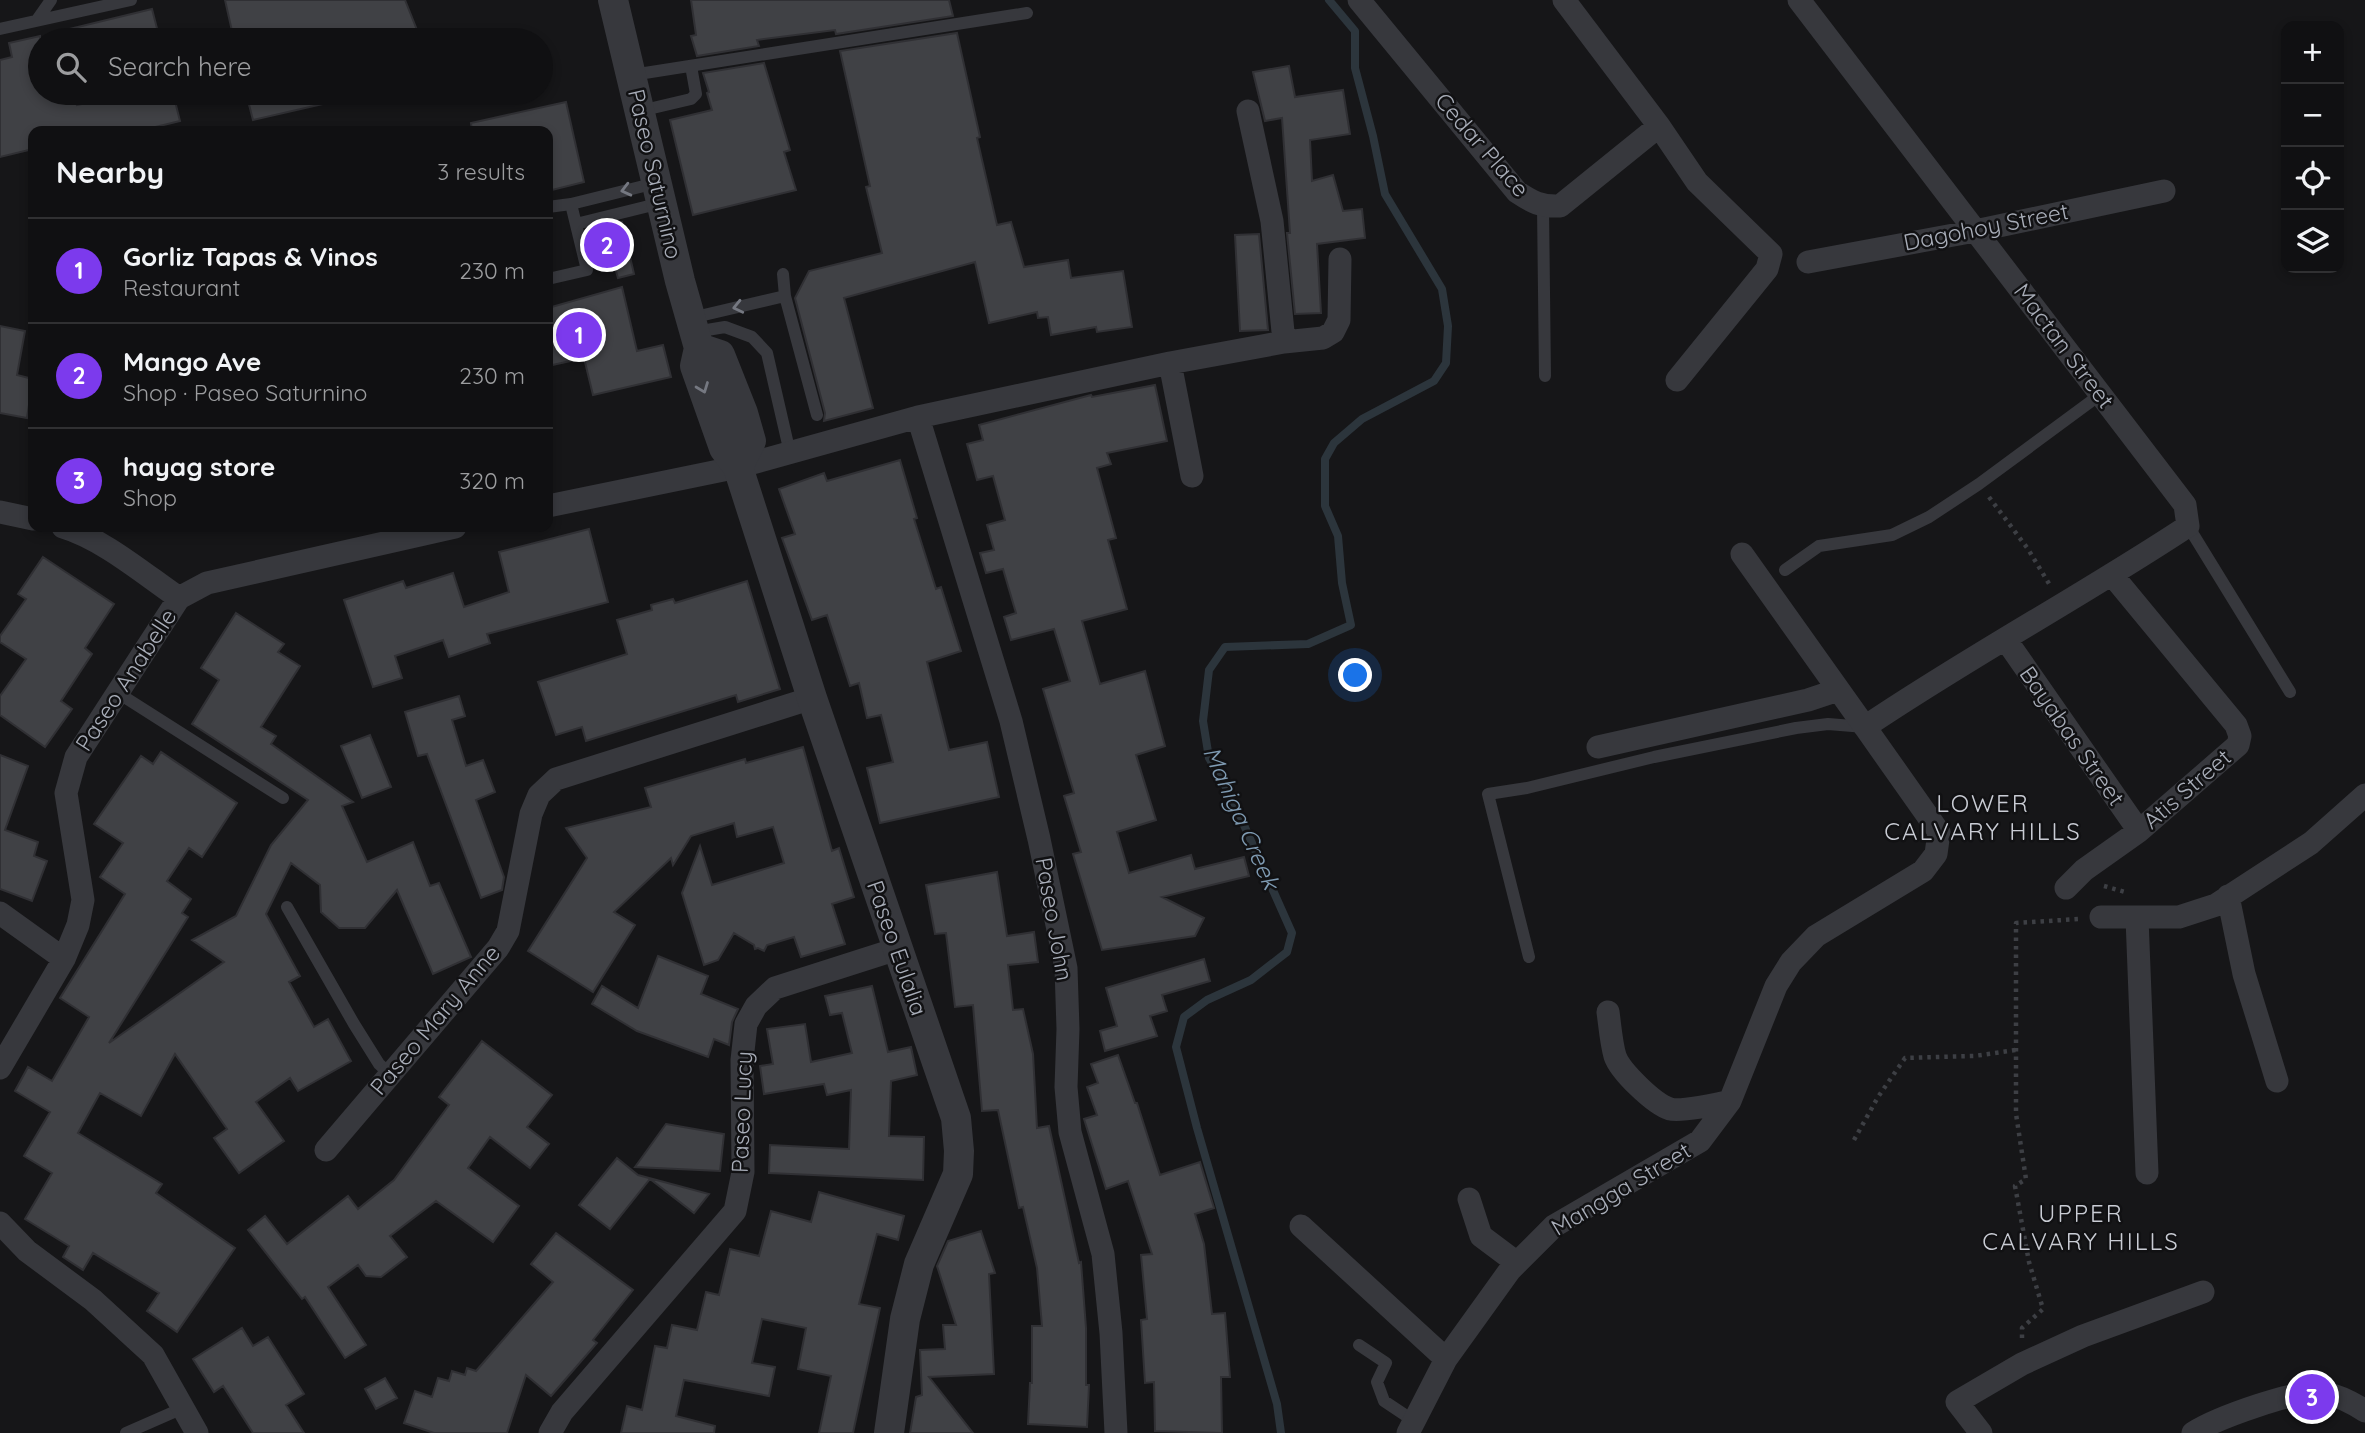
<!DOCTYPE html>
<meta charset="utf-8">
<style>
body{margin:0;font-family:Quicksand,sans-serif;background:#19191b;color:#f1f3f6}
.controls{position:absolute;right:21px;top:21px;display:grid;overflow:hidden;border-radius:14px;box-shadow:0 4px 10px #0003}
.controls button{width:63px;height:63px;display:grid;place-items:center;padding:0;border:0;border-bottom:2px solid #303032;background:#101012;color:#f1f3f6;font:35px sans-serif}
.you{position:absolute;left:1356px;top:676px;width:24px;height:24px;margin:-18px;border:5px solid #fff;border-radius:50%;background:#1a73e8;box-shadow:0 0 0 10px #1a73e833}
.badge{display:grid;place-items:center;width:46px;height:46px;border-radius:50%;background:#7c3aed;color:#fff;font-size:23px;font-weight:700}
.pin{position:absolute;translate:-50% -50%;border:4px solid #fff;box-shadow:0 2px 7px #0006}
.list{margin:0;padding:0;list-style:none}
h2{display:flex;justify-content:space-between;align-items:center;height:91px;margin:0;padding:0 28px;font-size:30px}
h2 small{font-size:23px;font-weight:400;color:#9c9d9f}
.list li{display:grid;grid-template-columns:46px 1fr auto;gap:21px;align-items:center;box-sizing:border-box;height:105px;padding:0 28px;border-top:2px solid #303032}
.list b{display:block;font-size:26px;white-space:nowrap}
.list p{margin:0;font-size:23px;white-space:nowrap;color:#9c9d9f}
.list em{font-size:23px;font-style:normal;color:#9c9d9f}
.icon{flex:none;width:38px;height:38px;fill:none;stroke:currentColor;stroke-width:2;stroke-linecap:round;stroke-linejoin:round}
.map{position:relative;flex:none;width:2365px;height:1433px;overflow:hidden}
.search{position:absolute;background:#101012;box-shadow:0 4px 10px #0003;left:28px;top:28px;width:525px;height:77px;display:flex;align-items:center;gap:18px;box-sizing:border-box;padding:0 24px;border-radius:38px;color:#9c9d9f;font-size:26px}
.panel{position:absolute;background:#101012;box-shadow:0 4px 10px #0003;left:28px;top:126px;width:525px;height:406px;border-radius:14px}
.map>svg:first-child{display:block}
</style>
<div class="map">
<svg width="2365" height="1433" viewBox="0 0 2365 1433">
<rect width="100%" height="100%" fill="#161618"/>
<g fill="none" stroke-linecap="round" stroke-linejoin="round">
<path stroke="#2c353c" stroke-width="8" d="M 1281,1433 L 1277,1404 L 1197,1128 L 1176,1047 L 1184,1017 L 1207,1000 L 1251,980 L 1287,952 L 1292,933 L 1231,796 L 1209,758 L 1203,721 L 1209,670 L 1225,647 L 1308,644 L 1351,625 L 1342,583 L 1338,536 L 1325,506 L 1325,459 L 1334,443 L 1362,419 L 1434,381 L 1446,363 L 1448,326 L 1442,289 L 1385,194 L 1373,136 L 1355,68 L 1355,31 L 1329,0"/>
</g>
<path fill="#404145" stroke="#303034" stroke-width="2" d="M 225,0 L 405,0 L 421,40 L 234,40 Z
M 691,0 L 949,0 L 953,16 L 836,34 L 835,30 L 757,40 L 759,46 L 697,56 L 691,36 L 696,35 Z
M 152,9 L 160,40 L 54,40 L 53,33 Z
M 957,33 L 980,137 L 977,138 L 997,225 L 1011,222 L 1024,267 L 1068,260 L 1071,278 L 1123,271 L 1132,327 L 1097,332 L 1096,327 L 1051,335 L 1048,317 L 1038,318 L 1037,312 L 989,323 L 975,262 L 844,298 L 873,408 L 824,421 L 825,413 L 795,298 L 809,271 L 882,253 L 866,187 L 870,186 L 840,51 Z
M 40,36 L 40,93 L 73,93 L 77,105 L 130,93 L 173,93 L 180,121 L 139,131 L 33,131 L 33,149 L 0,157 L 0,60 L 12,57 L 9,43 Z
M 764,63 L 790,150 L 784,152 L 796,190 L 693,215 L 670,120 L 712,110 L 707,93 L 709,92 L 703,73 Z
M 1289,66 L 1295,97 L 1343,90 L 1350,134 L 1310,140 L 1312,181 L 1333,175 L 1343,211 L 1362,209 L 1365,238 L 1317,244 L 1321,313 L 1295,314 L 1287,233 L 1290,233 L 1282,118 L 1265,121 L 1253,72 Z
M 246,93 L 335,93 L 336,101 L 253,120 Z
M 566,102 L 584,182 L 548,191 L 548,131 L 472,131 L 471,123 Z
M 622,222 L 634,274 L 618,278 L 603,226 Z
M 1259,234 L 1268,330 L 1240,331 L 1235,235 Z
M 622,287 L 637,351 L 663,345 L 671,377 L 593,395 L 584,358 L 548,366 L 548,308 Z
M 0,326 L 25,331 L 17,375 L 33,379 L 27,418 L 0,413 Z
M 1155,385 L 1167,441 L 1107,453 L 1111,464 L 1097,468 L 1116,538 L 1108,540 L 1127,609 L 1082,621 L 1100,684 L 1145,671 L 1165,746 L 1136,755 L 1156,820 L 1117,832 L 1129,873 L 1191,855 L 1195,869 L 1244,857 L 1249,876 L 1162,897 L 1204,918 L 1195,936 L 1102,950 L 1073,854 L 1081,852 L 1064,796 L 1074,793 L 1043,689 L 1070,681 L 1054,629 L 1011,640 L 1004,617 L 1016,613 L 1003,569 L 986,573 L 980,553 L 994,550 L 987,525 L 1005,520 L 993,476 L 977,480 L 967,444 L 983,440 L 979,425 L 1091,395 L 1092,397 Z
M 900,460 L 917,518 L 914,519 L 936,589 L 941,587 L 961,651 L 927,662 L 949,750 L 987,742 L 999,797 L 880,823 L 867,768 L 893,762 L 881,715 L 867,718 L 859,683 L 850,686 L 827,615 L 812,620 L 782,538 L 795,534 L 779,489 L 824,473 L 827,481 Z
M 589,529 L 608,602 L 487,634 L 490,643 L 449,657 L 443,640 L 395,656 L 402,678 L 373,687 L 344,600 L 403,581 L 406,588 L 453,573 L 464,607 L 509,592 L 499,552 Z
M 43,557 L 114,604 L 85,648 L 92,654 L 61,701 L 72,709 L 45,747 L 0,715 L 0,696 L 26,659 L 0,642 L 0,636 L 26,599 L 18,594 Z
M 747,581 L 780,689 L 738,702 L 736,695 L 586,741 L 582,727 L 556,735 L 538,682 L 627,654 L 617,620 L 652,610 L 651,605 L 673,599 L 675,603 Z
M 236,613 L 284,644 L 278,652 L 300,666 L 261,727 L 276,736 L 271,744 L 353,802 L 342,806 L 367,862 L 413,842 L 430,886 L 439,883 L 471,957 L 433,974 L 397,890 L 365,928 L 339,928 L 321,912 L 320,885 L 291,863 L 266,914 L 300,976 L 289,982 L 314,1027 L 328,1019 L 351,1061 L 298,1091 L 290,1078 L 256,1102 L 284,1141 L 239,1173 L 214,1138 L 227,1129 L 175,1054 L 141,1116 L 100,1093 L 78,1133 L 162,1184 L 156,1193 L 235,1248 L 177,1332 L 147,1311 L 159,1293 L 93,1253 L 83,1270 L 63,1257 L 69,1246 L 25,1219 L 52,1173 L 24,1156 L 50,1112 L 15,1091 L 28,1067 L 52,1081 L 89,1017 L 60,998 L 125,894 L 100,877 L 123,843 L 94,824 L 141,756 L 153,764 L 161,752 L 237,803 L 202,857 L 189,848 L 167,881 L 191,899 L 182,913 L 188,917 L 109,1043 L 224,962 L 192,940 L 236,916 L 271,845 L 308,800 L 192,724 L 219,680 L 201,668 Z
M 459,696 L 465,716 L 452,720 L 466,766 L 483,760 L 495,792 L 476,800 L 504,877 L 502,890 L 481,898 L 427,754 L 418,756 L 405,712 Z
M 370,735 L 391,787 L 362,798 L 341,746 Z
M 803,747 L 832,851 L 839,848 L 854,897 L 832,904 L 845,944 L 801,957 L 794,937 L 767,945 L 764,951 L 758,948 L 755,949 L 754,945 L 734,933 L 718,960 L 704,965 L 682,893 L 700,846 L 712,885 L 784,863 L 773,827 L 737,837 L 734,823 L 691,836 L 673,865 L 671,858 L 614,912 L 635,925 L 593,992 L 528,951 L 587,858 L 566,828 L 651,807 L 645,788 L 745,759 L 746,763 Z
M 0,755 L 28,766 L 5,830 L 38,842 L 34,856 L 47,861 L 32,901 L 0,889 Z
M 997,872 L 1007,936 L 1034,932 L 1038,962 L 1008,965 L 1013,1010 L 1023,1009 L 1033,1054 L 1037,1128 L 1049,1126 L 1079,1263 L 1081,1262 L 1086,1328 L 1086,1385 L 1089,1385 L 1087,1427 L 1028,1424 L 1030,1383 L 1032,1383 L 1032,1326 L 1042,1326 L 1037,1268 L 1023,1207 L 1019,1208 L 998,1110 L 982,1111 L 973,1005 L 955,1007 L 946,933 L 935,934 L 926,885 Z
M 658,956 L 708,976 L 701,994 L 738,1009 L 732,1022 L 729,1045 L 714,1039 L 708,1057 L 637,1031 L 592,1004 L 602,986 L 638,1008 Z
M 1204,959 L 1210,981 L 1162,995 L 1167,1011 L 1150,1016 L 1157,1036 L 1105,1051 L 1100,1031 L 1117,1026 L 1106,988 Z
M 872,986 L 888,1052 L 911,1047 L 917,1075 L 891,1081 L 889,1136 L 924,1137 L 923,1180 L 769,1173 L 770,1145 L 849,1149 L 851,1090 L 827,1095 L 824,1084 L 764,1094 L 760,1066 L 773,1064 L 767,1029 L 805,1024 L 811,1062 L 852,1053 L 842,1013 L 830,1015 L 825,996 Z
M 482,1041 L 552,1095 L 527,1127 L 549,1144 L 530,1168 L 490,1137 L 468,1168 L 519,1206 L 493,1242 L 436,1201 L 390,1236 L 407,1257 L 381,1277 L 366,1276 L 358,1265 L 328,1287 L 366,1345 L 345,1358 L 305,1297 L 302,1299 L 248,1230 L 265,1216 L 287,1244 L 348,1196 L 358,1209 L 394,1180 L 449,1105 L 439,1097 Z
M 1118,1055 L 1135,1103 L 1137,1103 L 1160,1175 L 1200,1162 L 1214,1208 L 1195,1214 L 1204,1244 L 1212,1314 L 1225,1313 L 1230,1377 L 1221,1377 L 1222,1433 L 1155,1431 L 1154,1382 L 1145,1383 L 1141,1320 L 1147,1319 L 1141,1255 L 1152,1254 L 1128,1181 L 1106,1189 L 1084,1119 L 1097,1115 L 1087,1087 L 1098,1083 L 1091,1064 Z
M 666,1124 L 724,1134 L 720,1171 L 635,1167 Z
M 617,1158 L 638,1175 L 709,1194 L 694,1213 L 650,1179 L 610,1229 L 579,1205 Z
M 819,1192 L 904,1216 L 898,1240 L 877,1234 L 859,1304 L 880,1308 L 853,1433 L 819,1433 L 831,1376 L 798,1369 L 806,1328 L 762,1319 L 752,1363 L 775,1367 L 769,1396 L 684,1380 L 676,1416 L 715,1426 L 714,1433 L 621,1433 L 627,1406 L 642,1410 L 655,1346 L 667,1348 L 672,1325 L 697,1330 L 706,1292 L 719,1295 L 730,1249 L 759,1256 L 771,1211 L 811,1222 Z
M 981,1231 L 995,1273 L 989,1274 L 994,1374 L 929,1377 L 973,1433 L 910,1433 L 916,1397 L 922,1395 L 920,1350 L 945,1349 L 943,1325 L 956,1325 L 937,1266 L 948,1241 Z
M 556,1233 L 633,1290 L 593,1340 L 597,1343 L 551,1396 L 526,1375 L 507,1433 L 434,1433 L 404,1423 L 415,1391 L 432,1397 L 438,1378 L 449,1381 L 452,1371 L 465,1375 L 467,1368 L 476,1371 L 553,1282 L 531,1264 Z
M 242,1328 L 253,1346 L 268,1337 L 304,1394 L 286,1405 L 304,1433 L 253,1433 L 223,1386 L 214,1392 L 193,1359 Z
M 385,1378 L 397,1398 L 376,1409 L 365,1389 Z"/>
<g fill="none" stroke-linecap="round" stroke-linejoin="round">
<path stroke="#3d3f44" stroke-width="4.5" stroke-dasharray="3.5 5" stroke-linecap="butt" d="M 1989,497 L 2028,549 L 2051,587
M 2104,886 L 2125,892
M 1854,1140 L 1878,1097 L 1905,1058 L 1974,1056 L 2016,1050
M 2022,1338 L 2022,1328 L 2043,1309 L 2029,1262 L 2015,1186 L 2026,1179 L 2016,1114 L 2016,923 L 2079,919"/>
<path stroke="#37383d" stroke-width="12" d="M 37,20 L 51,0
M 0,29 L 131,0
M 632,75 L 1027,13
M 640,111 L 691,99 L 696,94 L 691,66
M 548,207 L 571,204 L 656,183
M 1543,207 L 1545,376
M 576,224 L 661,203
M 783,274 L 785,296 L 817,415
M 548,279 L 587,270 L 571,204
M 691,318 L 785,296
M 695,332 L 725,327 L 752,337 L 767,353 L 790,453
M 2188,526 L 2290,692
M 1785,570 L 1819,546 L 1892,535 L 1929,517 L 1979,484 L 2101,394
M 118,693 L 283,798
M 287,907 L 354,1024 L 379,1064 L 390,1074
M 1529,957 L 1488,794 L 1527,788 L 1654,757 L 1796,728 L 1828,724 L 1865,727
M 1359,1345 L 1386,1363 L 1377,1382 L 1384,1401 L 1414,1421
M 126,1433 L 183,1408"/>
<path stroke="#37383d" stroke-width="23" d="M 1359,0 L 1517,192 C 1532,202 1541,207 1560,206 L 1659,126
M 1564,0 L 1659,126 L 1697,182 L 1771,254 L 1767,269 L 1677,380
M 1248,111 L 1272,221 L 1284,342
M 1808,262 L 1975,231 L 2164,191
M 1170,363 L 1192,476
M 918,417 L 1011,721 L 1039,839 L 1066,968 L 1068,1029 L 1066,1087 L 1070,1132 L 1103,1254 L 1111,1333 L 1116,1433
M 548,506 L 738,467 L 918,417 L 1170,363 L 1284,342 L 1323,338 L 1333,332 L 1339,320 L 1340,259
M 0,512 L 33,519
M 63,527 C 103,539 144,574 179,598
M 1742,554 L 1865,727
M 2006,640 L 2139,831
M 1598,747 L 1808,700 L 1838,690
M 2066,888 L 2084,870 L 2139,831 L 2238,745 L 2240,736 L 2236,725 L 2113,576
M 2228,896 L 2244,974 L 2277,1081
M 0,913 L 64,959
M 2101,917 L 2179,917 L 2216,905 L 2311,843 L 2365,795
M 2137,918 L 2147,1173
M 1608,1012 C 1610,1026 1611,1042 1615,1056 C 1620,1071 1654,1104 1670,1109 C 1680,1112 1719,1104 1730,1101
M 0,1068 L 64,959 L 78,925 L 83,900 L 66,793 L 76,757 L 179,598 L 207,583 L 455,527
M 326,1150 L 498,948 L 508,931 L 531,814 L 539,795 L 556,779 L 812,698
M 1469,1199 L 1481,1236 L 1517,1263
M 0,1223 L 27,1251 L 93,1300 L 153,1355 L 197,1433
M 1301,1226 L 1446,1359
M 550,1433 L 562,1412 L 735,1211 L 743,1172 L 742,1060 L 746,1024 L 756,1006 L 775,988 L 897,949
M 1408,1433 L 1446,1359 L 1510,1270 L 1554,1226 L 1700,1141 L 1730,1101 L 1776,986 L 1791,962 L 1816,936 L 1923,871 L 1936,854 L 1939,832 L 1865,727 C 1970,656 2082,596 2188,526 L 2185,505 L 1799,0
M 1981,1433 L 1957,1402 L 2022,1364 L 2083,1336 L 2203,1292
M 2193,1433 C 2217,1418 2298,1388 2325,1393 C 2339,1396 2353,1403 2365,1411"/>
<path stroke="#37383d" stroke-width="30" d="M 613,0 L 680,281 L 699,348 L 695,366 L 724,448 L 738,467 L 812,698 L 956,1118 L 959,1151 L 958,1174 L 919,1264 L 905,1319 L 889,1433
M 699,348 L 720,355 L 743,413 L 751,441 L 738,467"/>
</g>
<defs><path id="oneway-chevron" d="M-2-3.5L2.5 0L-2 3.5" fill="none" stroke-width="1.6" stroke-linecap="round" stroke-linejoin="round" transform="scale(1.75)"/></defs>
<g stroke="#757881">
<use href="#oneway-chevron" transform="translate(626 190) rotate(166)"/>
<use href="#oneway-chevron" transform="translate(738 307) rotate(167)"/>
<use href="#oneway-chevron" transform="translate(703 388) rotate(69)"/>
</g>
<g text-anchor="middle" stroke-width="5" stroke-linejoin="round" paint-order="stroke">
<g font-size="23" fill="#a8adb8" stroke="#111113">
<text transform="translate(1482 145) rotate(49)" y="8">Cedar Place</text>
<text transform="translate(655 174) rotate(77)" y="8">Paseo Saturnino</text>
<text transform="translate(1986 227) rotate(-11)" y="8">Dagohoy Street</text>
<text transform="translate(2064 346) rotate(53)" y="8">Mactan Street</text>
<text transform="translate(126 680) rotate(-57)" y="8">Paseo Anabelle</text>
<text transform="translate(2072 736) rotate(55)" y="8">Bayabas Street</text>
<text transform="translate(2187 789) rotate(-41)" y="8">Atis Street</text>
<text transform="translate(1054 919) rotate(80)" y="8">Paseo John</text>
<text transform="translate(897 948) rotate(71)" y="8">Paseo Eulalia</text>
<text transform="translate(435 1020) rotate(-50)" y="8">Paseo Mary Anne</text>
<text transform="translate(742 1112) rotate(-88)" y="8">Paseo Lucy</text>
<text transform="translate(1621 1189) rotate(-31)" y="8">Mangga Street</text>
</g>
<g font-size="24" letter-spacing="2" fill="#c9ccd4" stroke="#111113">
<text x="1983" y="812">LOWER<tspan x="1983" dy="28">CALVARY HILLS</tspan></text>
<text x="2081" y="1222">UPPER<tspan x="2081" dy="28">CALVARY HILLS</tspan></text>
</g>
<g font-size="24" font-style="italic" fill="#7f9bb3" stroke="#111113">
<text transform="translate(1241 818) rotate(66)" y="8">Mahiga Creek</text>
</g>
</g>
</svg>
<div class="controls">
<button>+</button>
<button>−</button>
<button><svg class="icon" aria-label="locate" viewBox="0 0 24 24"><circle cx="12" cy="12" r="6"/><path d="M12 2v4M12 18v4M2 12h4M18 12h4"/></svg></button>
<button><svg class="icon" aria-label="layers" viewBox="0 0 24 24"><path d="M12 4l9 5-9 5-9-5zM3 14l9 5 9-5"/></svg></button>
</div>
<div class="you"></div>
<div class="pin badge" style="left:579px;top:335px">1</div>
<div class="pin badge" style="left:607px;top:245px">2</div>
<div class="pin badge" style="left:2312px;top:1397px">3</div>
<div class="search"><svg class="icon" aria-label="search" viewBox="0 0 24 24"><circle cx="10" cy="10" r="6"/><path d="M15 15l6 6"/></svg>Search here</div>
<section class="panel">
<h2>Nearby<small>3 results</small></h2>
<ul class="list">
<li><span class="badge">1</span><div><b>Gorliz Tapas &amp; Vinos</b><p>Restaurant</p></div><em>230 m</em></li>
<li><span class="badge">2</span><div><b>Mango Ave</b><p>Shop · Paseo Saturnino</p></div><em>230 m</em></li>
<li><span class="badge">3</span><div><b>hayag store</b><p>Shop</p></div><em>320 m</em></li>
</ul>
</section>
</div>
